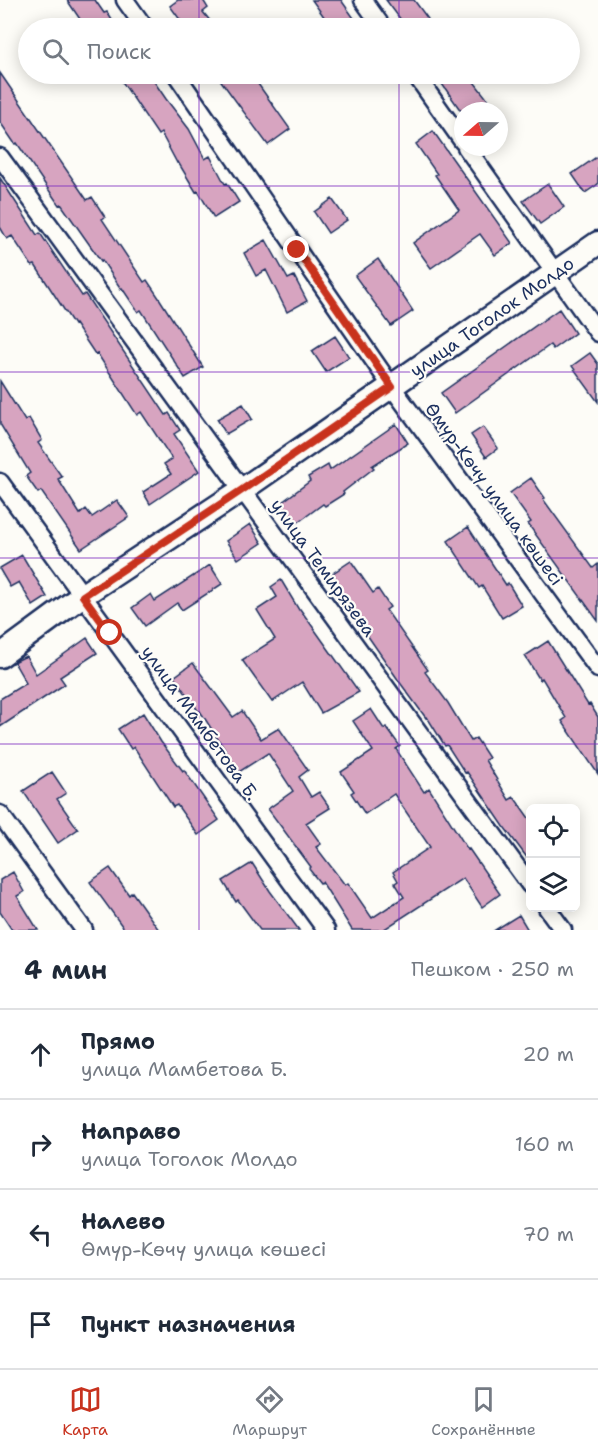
<!DOCTYPE html>
<html lang="ru">
<meta charset="utf-8">
<style>
body{margin:0;font-family:"Shantell Sans",sans-serif;background:#f6f6f7;color:#1f2937}
.controls{position:absolute;right:18px;bottom:18px;display:grid;overflow:hidden;border-radius:9px;box-shadow:0 3px 15px #0003}
.controls button{width:54px;height:54px;display:grid;place-items:center;padding:0;border:0;border-bottom:2px solid #e0e1e3;background:#fff;color:#1f2937;font:30px sans-serif}
.compass{position:absolute;left:454px;top:102px;width:54px;height:54px;border-radius:50%;background:#fff;box-shadow:0 3px 15px #0003;rotate:250deg}
.stop{position:absolute;width:18px;height:18px;margin:-14px;border:4px solid #c8321e;border-radius:50%;background:#fff}
.stop.end{background:#c8321e;border-color:#fff;box-shadow:0 2px 6px #0008}
.list{margin:0;padding:0;list-style:none}
h2{display:flex;justify-content:space-between;align-items:center;height:78px;margin:0;padding:0 24px;font-size:26px}
h2 small{font-size:20px;font-weight:400;color:#747a83}
.list li{display:grid;grid-template-columns:39px 1fr auto;gap:18px;align-items:center;box-sizing:border-box;height:90px;padding:0 24px;border-top:2px solid #e0e1e3}
.list b{display:block;font-size:22px;white-space:nowrap}
.list p{margin:0;font-size:20px;white-space:nowrap;color:#747a83}
.list em{font-size:20px;font-style:normal;color:#747a83}
.icon{flex:none;width:33px;height:33px;fill:none;stroke:currentColor;stroke-width:2;stroke-linecap:round;stroke-linejoin:round}
.map{position:relative;flex:none;width:598px;height:930px;overflow:hidden}
.search{position:absolute;background:#fff;box-shadow:0 3px 15px #0003;left:18px;right:18px;top:18px;height:66px;display:flex;align-items:center;gap:15px;box-sizing:border-box;padding:0 21px;border-radius:33px;color:#747a83;font-size:22px}
.sheet{height:438px;background:#fff}
nav{display:flex;justify-content:space-around;align-items:center;box-sizing:border-box;height:84px;border-top:2px solid #e0e1e3;background:#fff;font-size:16px;color:#747a83}
nav a{display:grid;justify-items:center;gap:3px}
nav .on{color:#c8321e}
.map>svg:first-child{display:block}
</style>
<div class="map">
<svg width="598" height="930" viewBox="0 0 598 930">
<rect width="100%" height="100%" fill="#fdfcf7"/>
<filter id="ink" filterUnits="userSpaceOnUse"><feTurbulence type="fractalNoise" baseFrequency=".0167" numOctaves="2"/><feDisplacementMap in="SourceGraphic" scale="12" xChannelSelector="R" yChannelSelector="G"/><feConvolveMatrix kernelMatrix="1 2 1 2 8 2 1 2 1" color-interpolation-filters="sRGB"/></filter>
<g filter="url(#ink)">
<path fill="#d7a4c0" stroke="#1b2f5e" stroke-width="1.5" d="M 67,0 L 95,0 L 104,13 L 107,12 L 117,28 L 86,28 Z
M 178,0 L 203,0 L 208,8 L 203,12 L 216,28 L 186,28 L 170,6 Z
M 312,0 L 341,0 L 361,28 L 332,28 Z
M 386,0 L 414,0 L 428,19 L 415,28 L 407,28 Z
M 0,73 L 87,200 L 92,197 L 105,217 L 102,219 L 144,282 L 147,280 L 159,298 L 203,367 L 185,378 L 141,310 L 138,312 L 122,288 L 121,289 L 102,260 L 101,261 L 61,204 L 59,205 L 17,143 L 15,144 L 0,122 Z
M 117,74 L 149,74 L 166,99 L 189,129 L 205,159 L 210,156 L 225,184 L 227,183 L 239,202 L 214,218 L 198,191 L 196,192 L 178,162 L 177,163 L 161,133 L 158,135 Z
M 216,74 L 251,74 L 290,129 L 268,145 Z
M 435,74 L 468,74 L 492,105 L 483,111 L 461,111 Z
M 433,131 L 512,243 L 495,255 L 480,234 L 431,268 L 413,243 L 459,210 L 435,175 L 437,174 L 416,144 Z
M 598,156 L 598,184 L 585,193 L 572,174 Z
M 0,178 L 37,235 L 40,233 L 82,296 L 85,294 L 166,415 L 169,413 L 180,430 L 174,434 L 199,471 L 150,504 L 143,492 L 171,474 L 164,464 L 172,459 L 141,412 L 137,415 L 97,353 L 95,354 L 75,324 L 74,325 L 35,265 L 32,266 L 12,236 L 7,239 L 0,227 Z
M 548,184 L 564,207 L 540,224 L 523,201 Z
M 332,199 L 347,220 L 328,233 L 314,212 Z
M 266,240 L 288,279 L 294,276 L 307,301 L 287,312 L 266,270 L 256,276 L 244,253 Z
M 378,259 L 413,311 L 391,326 L 355,276 Z
M 559,309 L 575,333 L 553,349 L 550,345 L 455,413 L 441,393 Z
M 335,336 L 349,357 L 326,372 L 312,351 Z
M 590,353 L 598,364 L 598,402 L 572,366 Z
M 0,381 L 25,421 L 29,418 L 42,440 L 38,443 L 62,477 L 58,479 L 80,514 L 86,509 L 92,517 L 117,500 L 129,517 L 81,549 L 41,491 L 38,493 L 26,476 L 30,473 L 0,424 Z
M 243,404 L 252,419 L 226,434 L 217,419 Z
M 396,424 L 408,443 L 372,466 L 374,468 L 343,492 L 344,494 L 325,506 L 323,504 L 293,526 L 277,506 L 310,481 L 308,477 L 328,465 L 330,470 Z
M 483,427 L 498,448 L 486,457 L 471,435 Z
M 531,478 L 545,498 L 543,499 L 593,568 L 598,564 L 598,621 L 528,524 L 531,522 L 510,493 Z
M 250,524 L 262,543 L 238,559 L 226,541 Z
M 468,527 L 506,585 L 508,583 L 522,606 L 502,618 L 482,586 L 479,588 L 448,541 Z
M 22,555 L 47,597 L 33,606 L 19,582 L 10,587 L 0,570 L 0,568 Z
M 351,561 L 373,593 L 378,589 L 390,607 L 386,610 L 428,670 L 425,672 L 448,703 L 471,741 L 476,738 L 489,758 L 485,760 L 509,800 L 514,797 L 531,821 L 531,863 L 505,828 L 467,772 L 465,773 L 447,745 L 445,746 L 427,717 L 426,718 L 401,684 L 327,577 Z
M 210,565 L 222,584 L 182,610 L 177,603 L 145,626 L 132,608 L 151,594 L 155,601 Z
M 281,580 L 299,610 L 300,609 L 359,692 L 321,713 L 302,682 L 272,702 L 242,660 L 275,639 L 257,610 L 277,597 L 271,587 Z
M 87,638 L 97,653 L 60,677 L 65,684 L 0,727 L 0,699 L 26,683 L 14,662 L 26,656 L 36,674 Z
M 548,641 L 588,705 L 590,704 L 598,717 L 598,774 L 562,721 L 566,718 L 542,678 L 540,680 L 525,656 Z
M 193,663 L 233,717 L 242,711 L 261,739 L 279,728 L 308,770 L 299,777 L 311,797 L 319,792 L 330,808 L 306,823 L 321,844 L 316,847 L 345,885 L 348,883 L 372,918 L 404,897 L 395,883 L 398,881 L 393,872 L 430,847 L 394,794 L 365,814 L 351,793 L 354,791 L 341,772 L 373,751 L 353,721 L 371,709 L 384,729 L 386,727 L 400,746 L 396,749 L 424,792 L 429,788 L 468,850 L 469,849 L 500,894 L 482,907 L 463,878 L 383,930 L 352,930 L 322,882 L 320,883 L 309,869 L 311,867 L 268,809 L 293,791 L 268,753 L 239,772 L 200,711 L 199,712 L 174,677 Z
M 143,713 L 161,742 L 183,771 L 184,770 L 219,820 L 198,835 L 177,805 L 173,807 L 134,747 L 131,749 L 118,729 Z
M 52,772 L 66,793 L 57,799 L 78,829 L 58,843 L 23,791 Z
M 252,863 L 270,891 L 299,930 L 260,930 L 238,900 L 236,902 L 223,881 Z
M 110,868 L 129,895 L 132,892 L 159,930 L 125,930 L 90,882 Z
M 13,872 L 24,892 L 17,896 L 38,930 L 12,930 L 0,912 L 0,880 Z
M 519,915 L 528,930 L 495,930 Z"/>
<g fill="none" stroke-linecap="round" stroke-linejoin="round">
<g stroke="#1b2f5e" stroke-width="21">
<path id="street" d="M 125,0 L 145,28
M 363,0 L 383,28
M 176,74 L 392,387 L 598,669
M 415,74 L 463,142
M 466,147 L 598,333
M 0,157 L 530,885
M 0,482 L 326,930
M 0,814 L 84,930
M 547,908 L 563,930"/>
</g>
<g stroke="#1b2f5e" stroke-width="27">
<path id="secondary" d="M 0,656 L 83,595 L 242,490 L 598,243"/>
</g>
<use href="#street" stroke="#fdfcf7" stroke-width="16"/>
<use href="#secondary" stroke="#fdfcf7" stroke-width="22"/>
</g>
</g>
<g fill="none" stroke-linecap="round" stroke-linejoin="round" filter="url(#ink)">
<path stroke="#c8321e" stroke-width="8" d="M 110,633 L 83,596 L 242,490 L 392,387 L 297,250"/>
</g>
<path fill="none" stroke="#7b2cbf" stroke-width="1.5" stroke-opacity="0.55" d="M 199,0 L 199,28M 399,0 L 399,28M 199,74 L 199,930M 399,74 L 399,930M 0,186 L 598,186M 0,372 L 598,372M 0,558 L 598,558M 0,744 L 598,744"/>
<g text-anchor="middle" stroke-width="4.5" stroke-linejoin="round" paint-order="stroke">
<g font-size="18" fill="#1b2f5e" stroke="#fdfcf7">
<text transform="translate(492 317) rotate(-35)" y="6">улица Тоголок Молдо</text>
<text transform="translate(494 494) rotate(54)" y="6">Өмүр-Көчү улица көшесі</text>
<text transform="translate(323 568) rotate(54)" y="6">улица Темирязева</text>
<text transform="translate(200 723) rotate(54)" y="6">улица Мамбетова Б.</text>
</g>
</g>
</svg>
<div class="controls">
<button><svg class="icon" aria-label="locate" viewBox="0 0 24 24"><circle cx="12" cy="12" r="6"/><path d="M12 2v4M12 18v4M2 12h4M18 12h4"/></svg></button>
<button><svg class="icon" aria-label="layers" viewBox="0 0 24 24"><path d="M12 4l9 5-9 5-9-5zM3 14l9 5 9-5"/></svg></button>
</div>
<svg class="compass" viewBox="-18 -18 36 36"><path d="M0-13l5 13h-10z" fill="#e53935"/><path d="M0 13l5-13h-10z" fill="#747a83"/></svg>
<div class="stop" style="left:110px;top:633px"></div>
<div class="stop end" style="left:297px;top:250px"></div>
<div class="search"><svg class="icon" aria-label="search" viewBox="0 0 24 24"><circle cx="10" cy="10" r="6"/><path d="M15 15l6 6"/></svg>Поиск</div>
</div>
<section class="sheet">
<h2>4 мин<small>Пешком · 250 m</small></h2>
<ul class="list">
<li><svg class="icon" aria-label="ahead" viewBox="0 0 24 24"><path d="M12 20V5M6 11l6-6 6 6"/></svg><div><b>Прямо</b><p>улица Мамбетова Б.</p></div><em>20 m</em></li>
<li><svg class="icon" aria-label="right" viewBox="0 0 24 24"><path d="M7 20v-9h11M14 6l5 5-5 5"/></svg><div><b>Направо</b><p>улица Тоголок Молдо</p></div><em>160 m</em></li>
<li><svg class="icon" aria-label="left" viewBox="0 0 24 24"><path d="M17 20v-9H6M10 6l-5 5 5 5"/></svg><div><b>Налево</b><p>Өмүр-Көчү улица көшесі</p></div><em>70 m</em></li>
<li><svg class="icon" aria-label="arrive" viewBox="0 0 24 24"><path d="M6 21V4h12l-3 4 3 4H6"/></svg><div><b>Пункт назначения</b></div></li>
</ul>
</section>
<nav>
<a class="on"><svg class="icon" aria-label="map" viewBox="0 0 24 24"><path d="M3 6l6-2 6 2 6-2v14l-6 2-6-2-6 2zM9 4v14M15 6v14"/></svg>Карта</a>
<a><svg class="icon" aria-label="directions" viewBox="0 0 24 24"><path d="M12 3l9 9-9 9-9-9zM9 14v-3h6M13 9l2 2-2 2"/></svg>Маршрут</a>
<a><svg class="icon" aria-label="saved" viewBox="0 0 24 24"><path d="M7 4h10v16l-5-4-5 4z"/></svg>Сохранённые</a>
</nav>
